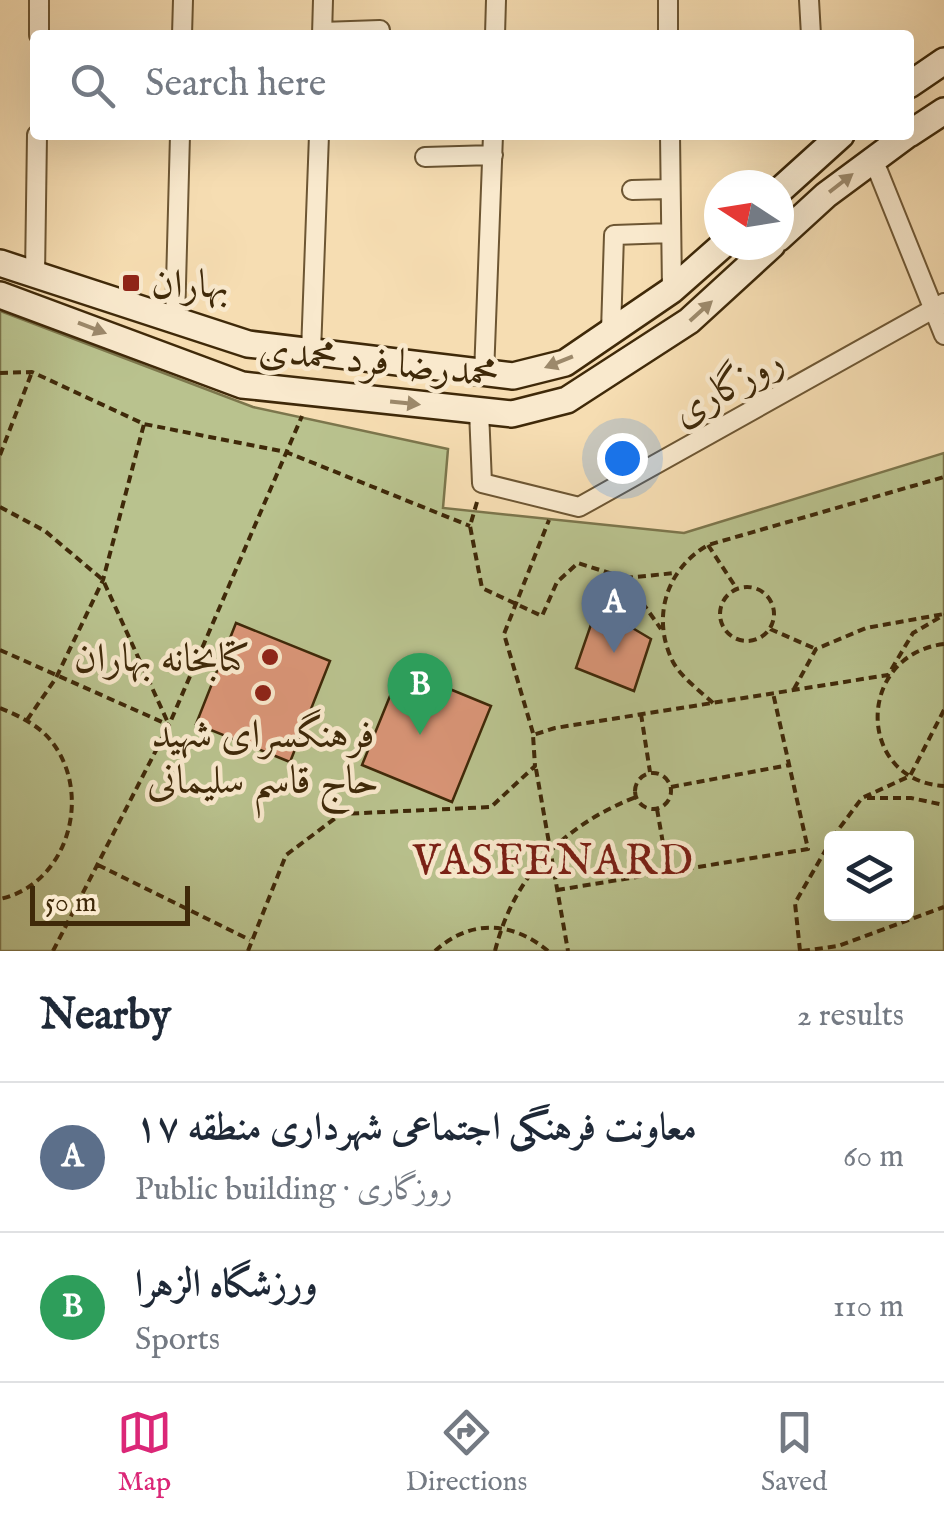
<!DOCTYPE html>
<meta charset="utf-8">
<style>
body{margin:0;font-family:"IM FELL English",Amiri,serif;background:#f2f2f3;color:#1f2937}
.controls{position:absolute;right:30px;bottom:30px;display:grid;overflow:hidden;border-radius:10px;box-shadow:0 10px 40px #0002}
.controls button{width:90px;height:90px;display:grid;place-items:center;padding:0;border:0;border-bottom:2px solid #e0e1e3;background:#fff;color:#1f2937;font:50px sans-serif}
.compass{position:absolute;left:704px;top:170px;width:90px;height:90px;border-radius:50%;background:#fff;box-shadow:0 10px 40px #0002;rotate:282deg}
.scale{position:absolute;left:30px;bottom:25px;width:160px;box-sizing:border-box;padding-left:10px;border:5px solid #3f2909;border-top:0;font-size:28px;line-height:35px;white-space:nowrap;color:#3f2909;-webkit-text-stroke:8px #f9e9cd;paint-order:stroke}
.you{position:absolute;left:622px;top:458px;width:35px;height:35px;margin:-25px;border:8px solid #fff;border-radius:50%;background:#1a73e8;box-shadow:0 0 0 15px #1a73e833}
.badge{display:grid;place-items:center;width:65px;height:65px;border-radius:50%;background:#db2777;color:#fff;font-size:32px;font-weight:700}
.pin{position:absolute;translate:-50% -82px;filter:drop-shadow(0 2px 5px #0008)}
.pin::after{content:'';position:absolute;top:52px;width:35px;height:30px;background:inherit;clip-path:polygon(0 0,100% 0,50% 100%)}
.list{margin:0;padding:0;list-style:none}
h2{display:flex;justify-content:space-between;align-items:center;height:130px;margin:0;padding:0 40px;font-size:42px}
h2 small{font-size:32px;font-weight:400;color:#747a83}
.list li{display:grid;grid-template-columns:65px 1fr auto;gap:30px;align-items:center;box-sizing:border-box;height:150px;padding:0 40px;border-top:2px solid #e0e1e3}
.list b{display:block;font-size:38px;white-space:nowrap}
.list p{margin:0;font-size:32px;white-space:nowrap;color:#747a83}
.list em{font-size:32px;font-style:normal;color:#747a83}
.icon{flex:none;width:55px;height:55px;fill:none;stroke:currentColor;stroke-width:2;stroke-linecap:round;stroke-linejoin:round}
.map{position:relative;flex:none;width:944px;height:951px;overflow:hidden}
.search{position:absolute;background:#fff;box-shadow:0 10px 40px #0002;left:30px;right:30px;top:30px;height:110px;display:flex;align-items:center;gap:25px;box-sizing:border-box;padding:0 35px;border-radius:10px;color:#747a83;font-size:38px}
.sheet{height:430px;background:#fff}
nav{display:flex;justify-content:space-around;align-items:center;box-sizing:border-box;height:140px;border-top:2px solid #e0e1e3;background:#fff;font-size:28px;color:#747a83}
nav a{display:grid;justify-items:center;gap:5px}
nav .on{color:#db2777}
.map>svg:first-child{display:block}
</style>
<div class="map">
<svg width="944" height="951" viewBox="0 0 944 951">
<rect width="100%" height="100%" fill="#f6ddb2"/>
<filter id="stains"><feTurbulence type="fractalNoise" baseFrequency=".002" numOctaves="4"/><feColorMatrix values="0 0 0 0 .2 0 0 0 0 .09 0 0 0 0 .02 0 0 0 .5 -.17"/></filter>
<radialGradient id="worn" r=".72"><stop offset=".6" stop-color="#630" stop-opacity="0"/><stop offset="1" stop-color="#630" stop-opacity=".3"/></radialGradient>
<path fill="#b9c28e" stroke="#7c764c" stroke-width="2.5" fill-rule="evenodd" d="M 0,311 L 253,407 L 448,449 L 443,508 L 684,533 L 944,453 L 944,951 L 0,951 ZM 832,838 L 906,838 L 906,914 L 832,914 Z"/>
<path fill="#d99577" stroke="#3f2909" stroke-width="2.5" d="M 597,607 L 651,639 L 634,691 L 576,668 Z
M 236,623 L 330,661 L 290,762 L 196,724 Z
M 401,669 L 491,706 L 452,802 L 362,765 Z"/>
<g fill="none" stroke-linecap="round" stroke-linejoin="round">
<g stroke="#6d5633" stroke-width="22">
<path id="street" d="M 668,0 L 668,35
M 809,0 L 811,35
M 322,32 L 380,30
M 39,35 L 39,0
M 182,35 L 183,0
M 322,35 L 323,0
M 495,35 L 496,0
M 670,135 L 672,290
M 425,157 L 493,155
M 878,171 L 944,335
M 632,190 L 670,189
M 35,275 L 37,135
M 175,321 L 180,135
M 611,331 L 614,235 L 671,233
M 311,352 L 319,135
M 484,375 L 493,135
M 479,411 L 482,483 L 579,507 L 944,303"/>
</g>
<g stroke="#3f2909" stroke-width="30">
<path id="secondary" d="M 909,85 L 944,61
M 909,134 L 944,111
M 779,191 L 841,135
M 779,238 L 826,195 L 907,135
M 0,263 L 248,344 L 513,376 L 565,363 L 672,290 L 723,245
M 0,295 L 242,385 L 512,414 L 567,400 L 689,321 L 772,245"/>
</g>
<path stroke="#3f2909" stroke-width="4" stroke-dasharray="8 5" stroke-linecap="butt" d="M 0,373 L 32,372 L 144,424 L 286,452 L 470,526
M 0,455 L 32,372
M 477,502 L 470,526 L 482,588 L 542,616 L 557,582 L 578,563 L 625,578 L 661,629
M 0,507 L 45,531 L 103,580 L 169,725
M 708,545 L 737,589
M 625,578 L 675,573
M720 614a27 27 0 1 1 54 0a27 27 0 1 1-54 0Z
M 770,629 L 816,649
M 944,644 C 855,655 856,781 944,786
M 0,650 L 169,725
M 794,689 L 816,649 L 866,628 L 944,614
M 713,703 C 700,691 681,677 673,662 C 651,618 666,569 708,545 L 944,477
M 0,708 C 19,716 39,725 52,742 C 93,795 68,884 0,899
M 641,714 L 650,772
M 27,720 L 56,678 L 103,580 L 144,424
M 533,733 L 504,634 L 549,520
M 536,769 L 568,951
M635 791a18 18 0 1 1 36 0a18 18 0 1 1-36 0Z
M 671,787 L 789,765
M 867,798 L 911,798 L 944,805
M 657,809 L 668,872
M 832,838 L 862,798 L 910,776 L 944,710
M 98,865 L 250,940
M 557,890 L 808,849 L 773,693
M 53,951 L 169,725 L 302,416
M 248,951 L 286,855 L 341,814 L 491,807 L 535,766 L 533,735 L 555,728 L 888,675 L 913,633 L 944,615
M 435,951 C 470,919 512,921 548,951
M 495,951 C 514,875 564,825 636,797
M 800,951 L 795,903 L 832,839
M 802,951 L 838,946 L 944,907"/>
<use href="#street" stroke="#f9e9cd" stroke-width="18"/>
<use href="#secondary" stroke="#f9e9cd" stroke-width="25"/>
</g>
<defs><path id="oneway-solid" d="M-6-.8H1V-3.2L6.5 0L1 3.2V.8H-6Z" transform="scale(2.5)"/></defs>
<g fill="#9c896b">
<use href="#oneway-solid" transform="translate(841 183) rotate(-38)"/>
<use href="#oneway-solid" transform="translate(701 311) rotate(-42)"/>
<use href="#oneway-solid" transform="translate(92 328) rotate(21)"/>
<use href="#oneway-solid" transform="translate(559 362) rotate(158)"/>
<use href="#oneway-solid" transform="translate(405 403) rotate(6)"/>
</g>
<g fill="#8f2418" stroke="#f9e9cd" stroke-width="4">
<rect x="121" y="273" width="20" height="20" rx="5"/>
<circle cx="270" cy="657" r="10"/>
<circle cx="263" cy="693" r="10"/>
</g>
<g text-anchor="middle" stroke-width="9" stroke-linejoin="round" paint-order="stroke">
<g font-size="40" fill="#3f2909" stroke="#f9e9cd" text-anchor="start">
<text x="151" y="297">بهاران</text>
<text x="250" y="671" text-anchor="end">کتابخانه بهاران</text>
<text x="263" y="747" text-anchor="middle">فرهنگسرای شهید<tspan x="263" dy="46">حاج قاسم سلیمانی</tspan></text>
</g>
<g font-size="40" fill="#3f2909" stroke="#f9e9cd">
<text transform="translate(379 360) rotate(6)" y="14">محمدرضا فرد محمدی</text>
<text transform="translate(727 385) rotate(-29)" y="14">روزگاری</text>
</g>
<g font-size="42" letter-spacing="2.5" fill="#7a1f14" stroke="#f9e9cd">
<text x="554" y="874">VASFENARD</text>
</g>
</g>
<rect width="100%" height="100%" filter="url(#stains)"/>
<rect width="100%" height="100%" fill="url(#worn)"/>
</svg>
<div class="controls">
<button><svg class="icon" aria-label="layers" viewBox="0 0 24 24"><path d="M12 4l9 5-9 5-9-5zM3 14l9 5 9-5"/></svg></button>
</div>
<svg class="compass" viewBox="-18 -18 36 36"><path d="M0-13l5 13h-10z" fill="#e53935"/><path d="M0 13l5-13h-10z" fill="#747a83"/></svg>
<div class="scale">50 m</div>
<div class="you"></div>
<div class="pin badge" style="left:614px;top:653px;background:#5c6f8a">A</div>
<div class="pin badge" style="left:420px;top:735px;background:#2e9e5b">B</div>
<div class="search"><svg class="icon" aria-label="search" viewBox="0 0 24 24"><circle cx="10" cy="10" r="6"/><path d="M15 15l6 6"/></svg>Search here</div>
</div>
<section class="sheet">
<h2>Nearby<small>2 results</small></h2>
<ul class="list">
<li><span class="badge" style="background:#5c6f8a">A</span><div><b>معاونت فرهنگی اجتماعی شهرداری منطقه ۱۷</b><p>Public building · روزگاری</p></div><em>60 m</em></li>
<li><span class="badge" style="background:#2e9e5b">B</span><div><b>ورزشگاه الزهرا</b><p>Sports</p></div><em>110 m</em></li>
</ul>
</section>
<nav>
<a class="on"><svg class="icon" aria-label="map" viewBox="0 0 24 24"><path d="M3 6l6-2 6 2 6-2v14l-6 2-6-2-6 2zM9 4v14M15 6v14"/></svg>Map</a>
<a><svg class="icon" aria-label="directions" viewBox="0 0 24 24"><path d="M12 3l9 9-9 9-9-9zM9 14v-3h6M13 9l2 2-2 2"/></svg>Directions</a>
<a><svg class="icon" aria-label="saved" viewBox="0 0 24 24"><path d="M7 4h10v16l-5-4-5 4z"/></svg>Saved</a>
</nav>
